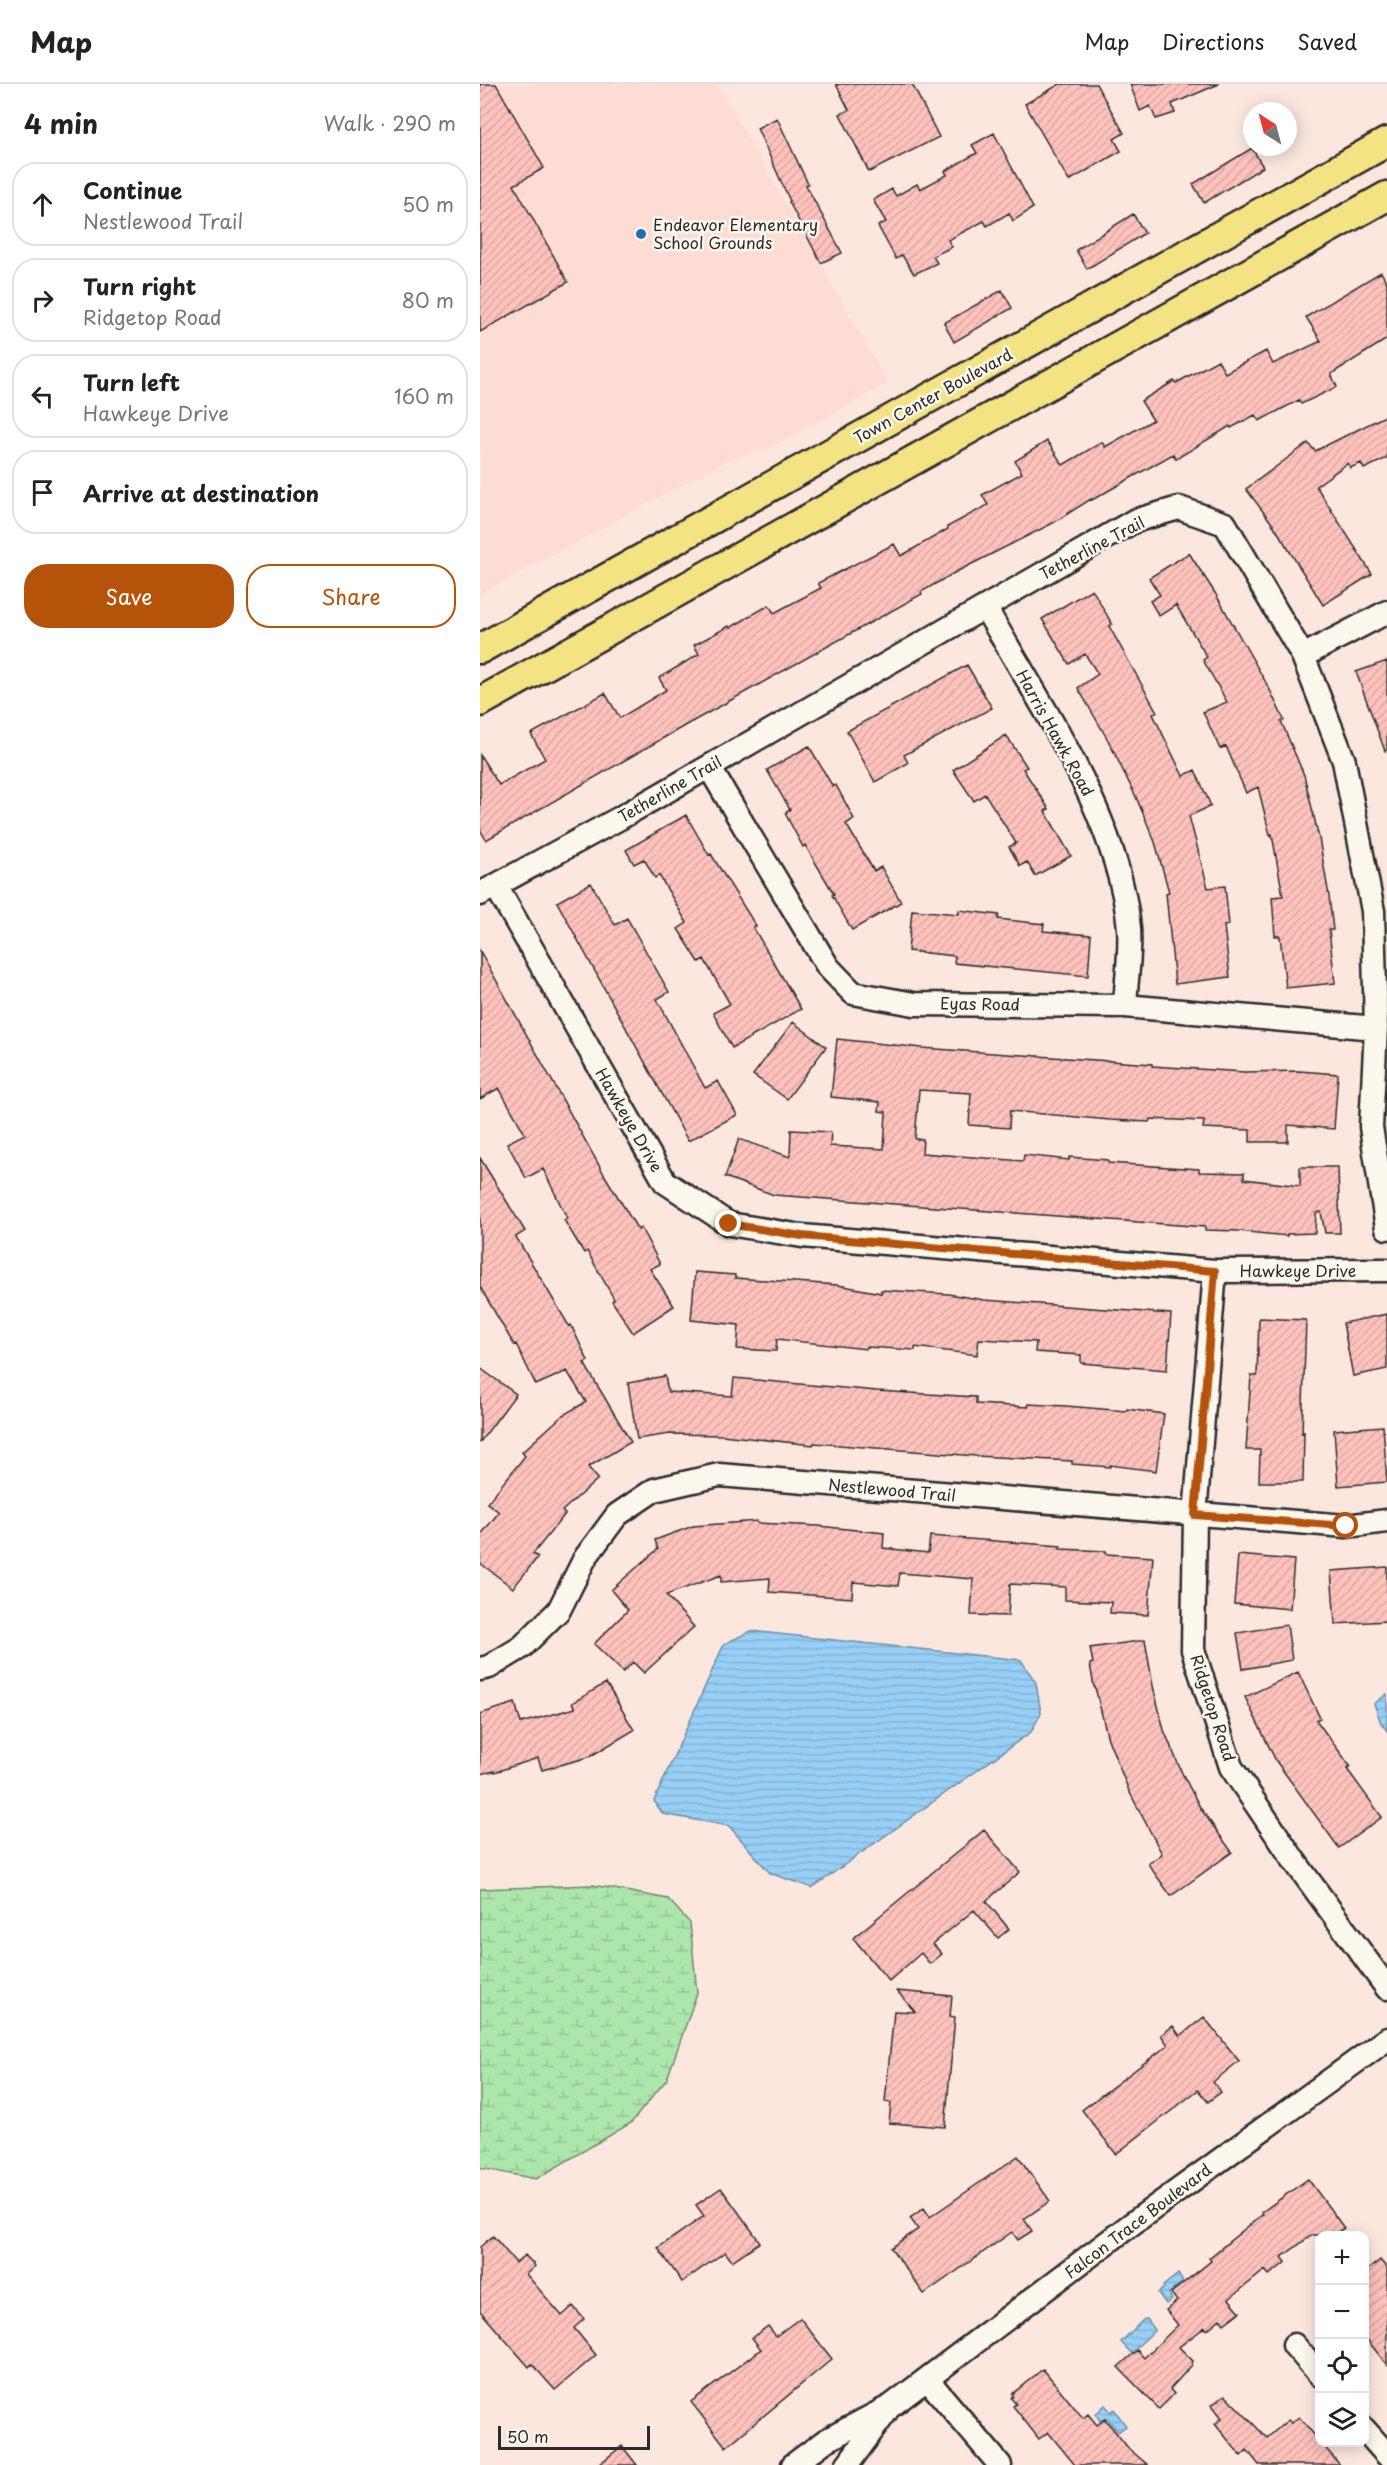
<!DOCTYPE html>
<meta charset="utf-8">
<style>
body{margin:0;font-family:"Playpen Sans",sans-serif;background:#f6f6f6;color:#222}
.controls{position:absolute;right:18px;bottom:18px;display:grid;overflow:hidden;border-radius:12px;box-shadow:0 3px 15px #0003}
.controls button{width:54px;height:54px;display:grid;place-items:center;padding:0;border:0;border-bottom:2px solid #e0e0e0;background:#fff;color:#222;font:30px sans-serif}
.compass{position:absolute;left:763px;top:18px;width:54px;height:54px;border-radius:50%;background:#fff;box-shadow:0 3px 15px #0003;rotate:324deg}
.scale{position:absolute;left:18px;bottom:15px;width:152px;box-sizing:border-box;padding-left:6px;border:3px solid #2b2b2b;border-top:0;font-size:16px;line-height:21px;white-space:nowrap;color:#2b2b2b;-webkit-text-stroke:4px #fbf7ec;paint-order:stroke}
.stop{position:absolute;width:18px;height:18px;margin:-14px;border:4px solid #b45309;border-radius:50%;background:#fff}
.stop.end{background:#b45309;border-color:#fff;box-shadow:0 2px 6px #0008}
.list{margin:0;padding:0;list-style:none}
h2{display:flex;justify-content:space-between;align-items:center;height:78px;margin:0;padding:0 24px;font-size:26px}
h2 small{font-size:20px;font-weight:400;color:#767676}
.list li{display:grid;grid-template-columns:39px 1fr auto;gap:18px;align-items:center;box-sizing:border-box;height:84px;margin:0 12px 12px;padding:0 12px;border:2px solid #e0e0e0;border-radius:24px}
.list b{display:block;font-size:22px;white-space:nowrap}
.list p{margin:0;font-size:20px;white-space:nowrap;color:#767676}
.list em{font-size:20px;font-style:normal;color:#767676}
.actions{display:flex;gap:12px;padding:18px 24px}
.actions a{flex:1;padding:14px 0;border:2px solid #b45309;border-radius:24px;text-align:center;font-size:21px;color:#b45309}
.actions .main{background:#b45309;color:#fff}
.icon{flex:none;width:33px;height:33px;fill:none;stroke:currentColor;stroke-width:2;stroke-linecap:round;stroke-linejoin:round}
.map{position:relative;flex:none;width:907px;height:2381px;overflow:hidden}
header{display:flex;align-items:center;gap:36px;box-sizing:border-box;height:84px;padding:0 30px;background:#fff;border-bottom:2px solid #e0e0e0}
header strong{font-size:28px}
nav{display:flex;gap:33px;margin-inline-start:auto;font-size:21px}
main{display:flex}
aside{flex:1;background:#fff}
.map>svg:first-child{display:block}
</style>
<header>
<strong>Map</strong>
<nav><a>Map</a><a>Directions</a><a>Saved</a></nav>
</header>
<main>
<aside>
<h2>4 min<small>Walk · 290 m</small></h2>
<ul class="list">
<li><svg class="icon" aria-label="ahead" viewBox="0 0 24 24"><path d="M12 20V5M6 11l6-6 6 6"/></svg><div><b>Continue</b><p>Nestlewood Trail</p></div><em>50 m</em></li>
<li><svg class="icon" aria-label="right" viewBox="0 0 24 24"><path d="M7 20v-9h11M14 6l5 5-5 5"/></svg><div><b>Turn right</b><p>Ridgetop Road</p></div><em>80 m</em></li>
<li><svg class="icon" aria-label="left" viewBox="0 0 24 24"><path d="M17 20v-9H6M10 6l-5 5 5 5"/></svg><div><b>Turn left</b><p>Hawkeye Drive</p></div><em>160 m</em></li>
<li><svg class="icon" aria-label="arrive" viewBox="0 0 24 24"><path d="M6 21V4h12l-3 4 3 4H6"/></svg><div><b>Arrive at destination</b></div></li>
</ul>
<div class="actions"><a class="main">Save</a><a>Share</a></div>
</aside>
<div class="map">
<svg width="907" height="2381" viewBox="0 0 907 2381">
<defs>
<pattern id="wetland-marsh" width="20" height="14" patternUnits="userSpaceOnUse" patternTransform="scale(1.5)"><rect width="20" height="14" fill="#ace6aa"/><path d="M1 5h8M5 5V1M11 12h8M15 12V8" fill="none" stroke="#94c592"/></pattern>
<pattern id="water-rules" width="6" height="5" patternUnits="userSpaceOnUse" patternTransform="scale(1.5)"><rect width="6" height="5" fill="#97cff6"/><path d="M0 2.5h6" fill="none" stroke="#82b2d3"/></pattern>
<pattern id="building-hatch" width="6" height="6" patternUnits="userSpaceOnUse" patternTransform="scale(1.5)"><rect width="6" height="6" fill="#fec2bc"/><path d="M-1 1l2-2M0 6l6-6M5 7l2-2" fill="none" stroke="#daa7a2"/></pattern>
</defs>
<rect width="100%" height="100%" fill="#fce7de"/>
<filter id="ink" filterUnits="userSpaceOnUse"><feTurbulence type="fractalNoise" baseFrequency=".0167" numOctaves="2"/><feDisplacementMap in="SourceGraphic" scale="12" xChannelSelector="R" yChannelSelector="G"/><feConvolveMatrix kernelMatrix="1 2 1 2 8 2 1 2 1" color-interpolation-filters="sRGB"/></filter>
<g filter="url(#ink)">
<path fill="#fddcd4" d="M 0,0 L 237,0 L 408,299 L 293,363 L 250,375 L 0,510 Z"/>
<path fill="url(#wetland-marsh)" stroke="#6c886a" stroke-width="1.5" d="M 113,1801 L 188,1815 L 210,1839 L 217,1909 L 187,1995 L 151,2039 L 56,2095 L 0,2084 L 0,1805 Z"/>
<path fill="url(#water-rules)" stroke="#6c8da5" stroke-width="1.5" d="M 271,1547 L 541,1576 L 556,1599 L 561,1629 L 551,1648 L 332,1804 L 290,1789 L 249,1742 L 183,1730 L 174,1717 L 244,1560 Z
M 907,1610 L 907,1647 L 901,1639 L 894,1620 Z
M 698,2190 L 703,2198 L 689,2209 L 692,2216 L 686,2220 L 678,2209 L 684,2204 L 683,2202 Z
M 664,2235 L 667,2235 L 675,2246 L 651,2269 L 641,2258 Z
M 625,2321 L 631,2328 L 634,2325 L 646,2342 L 638,2348 L 627,2334 L 620,2337 L 616,2330 Z"/>
<path fill="url(#building-hatch)" stroke="#2b2b2b" stroke-width="1.5" d="M 0,0 L 16,0 L 64,84 L 34,101 L 88,198 L 0,248 Z
M 356,0 L 432,0 L 459,53 L 389,88 L 360,30 L 369,26 Z
M 580,0 L 616,0 L 644,49 L 634,55 L 641,67 L 589,97 L 545,20 Z
M 650,0 L 739,0 L 692,20 L 695,29 L 676,35 L 670,22 L 660,27 Z
M 297,34 L 328,100 L 326,101 L 362,169 L 341,179 L 309,118 L 310,117 L 277,44 Z
M 514,49 L 553,124 L 533,137 L 529,129 L 507,142 L 504,137 L 468,156 L 472,163 L 453,172 L 457,179 L 434,190 L 422,171 L 416,175 L 398,142 L 406,138 L 393,116 L 412,105 L 416,112 L 437,100 L 440,105 L 467,91 L 465,87 L 497,69 L 492,61 Z
M 772,64 L 783,83 L 724,119 L 713,100 Z
M 653,130 L 665,149 L 607,185 L 596,166 Z
M 901,188 L 907,199 L 907,255 L 851,290 L 857,303 L 821,320 L 819,316 L 779,337 L 775,331 L 751,344 L 750,342 L 696,375 L 693,370 L 612,416 L 611,415 L 573,439 L 474,489 L 441,508 L 442,510 L 206,641 L 6,756 L 0,745 L 0,671 L 19,701 L 65,675 L 51,650 L 125,609 L 140,634 L 186,606 L 179,594 L 219,570 L 214,561 L 249,542 L 250,544 L 289,521 L 294,529 L 341,504 L 338,499 L 414,460 L 421,472 L 468,445 L 467,443 L 508,421 L 502,411 L 542,389 L 535,377 L 567,357 L 583,381 L 622,358 L 625,363 L 673,336 L 661,317 L 694,297 L 696,299 L 738,276 L 745,289 L 786,267 L 793,280 L 841,257 L 826,233 Z
M 522,206 L 532,224 L 474,258 L 464,239 Z
M 907,331 L 907,374 L 884,385 L 881,379 L 870,384 L 868,379 L 836,402 L 892,490 L 843,521 L 794,442 L 766,405 L 828,359 L 835,367 Z
M 709,469 L 735,509 L 789,604 L 804,636 L 801,637 L 824,691 L 839,754 L 849,812 L 853,846 L 849,846 L 855,899 L 806,904 L 800,852 L 795,852 L 792,813 L 803,812 L 792,750 L 790,751 L 778,703 L 766,709 L 746,662 L 740,665 L 723,628 L 747,618 L 723,576 L 727,573 L 696,521 L 679,532 L 670,517 L 680,511 L 669,494 Z
M 612,505 L 632,540 L 629,542 L 677,628 L 673,630 L 703,692 L 715,686 L 731,722 L 709,732 L 728,804 L 745,802 L 749,841 L 744,842 L 750,893 L 695,900 L 686,809 L 689,808 L 675,758 L 656,713 L 628,656 L 598,604 L 618,590 L 605,570 L 589,580 L 562,535 Z
M 907,577 L 907,666 L 905,667 L 876,588 Z
M 487,581 L 512,624 L 424,671 L 428,679 L 395,698 L 367,647 Z
M 526,651 L 547,683 L 543,685 L 569,725 L 565,727 L 591,772 L 555,792 L 547,778 L 540,782 L 529,763 L 536,759 L 505,710 L 494,717 L 473,686 Z
M 329,662 L 353,703 L 356,701 L 374,735 L 366,740 L 394,787 L 401,783 L 421,818 L 372,846 L 352,811 L 354,810 L 325,761 L 323,763 L 305,729 L 310,726 L 287,686 Z
M 206,731 L 229,771 L 231,770 L 276,842 L 273,843 L 321,925 L 252,964 L 233,929 L 250,920 L 224,875 L 219,878 L 198,845 L 207,839 L 179,791 L 175,794 L 164,775 L 154,780 L 146,766 Z
M 111,799 L 135,841 L 147,834 L 189,908 L 177,915 L 225,1004 L 238,997 L 257,1031 L 208,1057 L 77,818 Z
M 432,826 L 479,830 L 479,826 L 519,831 L 518,835 L 564,840 L 563,847 L 611,851 L 608,892 L 474,879 L 475,872 L 428,867 Z
M 0,867 L 125,1092 L 158,1146 L 161,1144 L 180,1180 L 170,1185 L 194,1222 L 153,1249 L 132,1217 L 134,1215 L 107,1167 L 104,1169 L 84,1136 L 87,1134 L 63,1085 L 46,1094 L 27,1059 L 45,1050 L 19,1004 L 0,1015 Z
M 313,938 L 346,963 L 307,1015 L 273,991 Z
M 357,955 L 442,964 L 672,980 L 672,982 L 764,988 L 819,987 L 858,990 L 854,1045 L 808,1041 L 808,1058 L 770,1058 L 770,1046 L 723,1044 L 724,1037 L 670,1035 L 669,1038 L 630,1036 L 530,1027 L 529,1044 L 489,1041 L 491,1009 L 439,1006 L 435,1055 L 443,1055 L 442,1069 L 543,1077 L 544,1071 L 589,1076 L 589,1073 L 628,1076 L 628,1079 L 719,1085 L 719,1088 L 764,1089 L 764,1095 L 820,1102 L 820,1083 L 858,1083 L 860,1149 L 845,1149 L 841,1128 L 836,1129 L 835,1149 L 807,1150 L 807,1152 L 758,1147 L 725,1146 L 725,1143 L 294,1111 L 245,1093 L 259,1055 L 310,1073 L 311,1046 L 351,1048 L 350,1062 L 404,1065 L 406,1028 L 399,1027 L 400,1018 L 351,1013 Z
M 0,1074 L 45,1147 L 36,1153 L 89,1242 L 91,1241 L 108,1277 L 104,1279 L 151,1358 L 108,1383 L 118,1395 L 82,1427 L 85,1430 L 53,1470 L 58,1473 L 33,1504 L 0,1479 L 0,1452 L 19,1428 L 7,1419 L 45,1372 L 42,1368 L 83,1331 L 106,1318 L 87,1287 L 56,1301 L 36,1260 L 34,1261 L 0,1203 Z
M 215,1188 L 255,1191 L 255,1194 L 358,1201 L 401,1209 L 401,1206 L 468,1210 L 504,1216 L 691,1230 L 687,1286 L 601,1279 L 601,1271 L 555,1268 L 556,1258 L 499,1255 L 497,1271 L 435,1263 L 435,1266 L 386,1263 L 386,1265 L 297,1255 L 296,1267 L 257,1265 L 259,1241 L 211,1236 Z
M 907,1230 L 907,1285 L 873,1292 L 863,1239 Z
M 779,1234 L 826,1236 L 822,1349 L 824,1348 L 823,1398 L 779,1398 L 780,1366 L 766,1366 L 771,1292 L 777,1292 Z
M 0,1284 L 36,1310 L 0,1358 Z
M 185,1292 L 188,1308 L 252,1312 L 254,1294 L 397,1307 L 496,1313 L 496,1320 L 548,1323 L 548,1320 L 586,1322 L 646,1327 L 647,1325 L 684,1330 L 676,1387 L 630,1381 L 630,1383 L 592,1380 L 592,1377 L 496,1372 L 334,1359 L 333,1361 L 242,1351 L 190,1350 L 157,1355 L 148,1299 Z
M 903,1342 L 907,1398 L 858,1402 L 854,1346 Z
M 277,1437 L 277,1439 L 339,1442 L 404,1449 L 403,1464 L 448,1469 L 450,1452 L 581,1462 L 580,1465 L 626,1467 L 626,1470 L 673,1473 L 668,1531 L 630,1529 L 631,1518 L 585,1516 L 585,1503 L 530,1500 L 528,1532 L 491,1531 L 493,1495 L 420,1489 L 418,1502 L 373,1498 L 372,1514 L 289,1508 L 290,1494 L 241,1498 L 241,1491 L 186,1511 L 214,1543 L 164,1589 L 153,1578 L 143,1588 L 114,1560 L 148,1526 L 131,1506 L 178,1465 L 175,1456 L 213,1442 Z
M 758,1471 L 814,1476 L 810,1525 L 754,1520 Z
M 907,1483 L 907,1537 L 855,1540 L 851,1487 Z
M 807,1541 L 812,1576 L 763,1585 L 757,1549 Z
M 665,1556 L 673,1602 L 684,1646 L 702,1689 L 721,1725 L 752,1768 L 691,1812 L 668,1780 L 682,1770 L 649,1707 L 628,1655 L 615,1603 L 614,1603 L 610,1580 L 613,1579 L 610,1564 Z
M 818,1588 L 840,1634 L 836,1636 L 870,1682 L 867,1685 L 902,1733 L 859,1764 L 796,1677 L 765,1613 Z
M 126,1599 L 154,1646 L 109,1673 L 62,1686 L 58,1674 L 15,1688 L 14,1687 L 0,1690 L 0,1630 L 35,1619 L 41,1639 L 95,1624 L 92,1619 Z
M 504,1746 L 540,1788 L 506,1817 L 529,1845 L 518,1854 L 494,1826 L 453,1860 L 462,1870 L 450,1880 L 441,1869 L 409,1897 L 373,1854 Z
M 417,1907 L 472,1912 L 470,1932 L 475,1933 L 465,2043 L 409,2039 L 411,2019 L 405,2018 L 414,1927 L 435,1928 Z
M 724,1933 L 759,1977 L 733,1998 L 741,2008 L 728,2018 L 718,2006 L 636,2070 L 602,2026 L 688,1961 L 681,1951 L 693,1942 L 700,1952 Z
M 538,2072 L 570,2117 L 544,2135 L 552,2147 L 538,2156 L 532,2148 L 444,2210 L 411,2164 L 438,2145 L 430,2134 L 444,2124 L 450,2133 Z
M 828,2095 L 864,2144 L 853,2151 L 832,2151 L 802,2173 L 806,2178 L 789,2191 L 785,2186 L 749,2215 L 760,2228 L 744,2240 L 740,2235 L 727,2246 L 725,2243 L 699,2263 L 713,2277 L 712,2281 L 690,2305 L 694,2310 L 679,2325 L 638,2283 L 657,2266 L 664,2274 L 698,2241 L 686,2226 L 697,2217 L 691,2209 L 731,2177 L 729,2174 L 783,2130 L 782,2128 Z
M 241,2104 L 280,2158 L 252,2177 L 245,2168 L 202,2198 L 178,2164 L 224,2132 L 216,2121 Z
M 13,2152 L 36,2179 L 45,2171 L 55,2182 L 46,2190 L 82,2232 L 93,2222 L 104,2235 L 94,2244 L 116,2271 L 75,2306 L 52,2280 L 49,2283 L 0,2227 L 0,2163 Z
M 900,2176 L 907,2184 L 907,2281 L 885,2253 L 885,2188 Z
M 320,2234 L 352,2275 L 246,2363 L 211,2318 L 281,2265 L 272,2254 L 288,2242 L 296,2252 Z
M 563,2285 L 603,2334 L 608,2330 L 617,2341 L 625,2335 L 649,2365 L 668,2381 L 595,2381 L 568,2348 L 559,2355 L 533,2322 L 536,2320 L 531,2314 L 533,2312 L 532,2310 Z
M 745,2311 L 787,2354 L 808,2336 L 811,2339 L 819,2333 L 860,2381 L 779,2381 L 767,2366 L 761,2372 L 735,2340 L 742,2334 L 732,2321 Z
M 142,2362 L 157,2381 L 118,2381 Z"/>
<g fill="none" stroke-linecap="round" stroke-linejoin="round">
<g stroke="#2b2b2b" stroke-width="27">
<path id="minor" d="M 505,523 C 560,621 638,731 649,844 C 651,869 646,897 645,922
M 823,572 L 907,528
M 229,683 L 348,883 L 373,909 L 434,920 L 645,922 L 896,944
M 16,802 L 185,1098 L 249,1140 L 322,1152 L 735,1187 L 907,1186
M 0,810 L 140,734 L 654,437 L 699,424 L 745,440 L 823,572 L 864,677 L 893,827 L 896,944 L 891,1043 L 907,1144
M 735,1187 L 715,1431 L 713,1566 L 751,1683 L 813,1775 L 907,1904
M 0,1585 L 9,1583 L 42,1563 L 79,1526 L 105,1474 L 137,1431 L 174,1406 L 239,1391 L 866,1442 L 907,1437
M 814,2261 L 840,2291
M 447,2295 L 520,2381
M 884,2345 L 907,2371
M 313,2381 L 345,2357 L 411,2322 L 653,2139 L 907,1955
M 367,2381 L 406,2328"/>
</g>
<g stroke="#2b2b2b" stroke-width="33">
<path id="major" d="M 0,565 L 907,58
M 0,618 L 907,112"/>
</g>
<use href="#minor" stroke="#fbf7ec" stroke-width="22"/>
<use href="#major" stroke="#f4e382" stroke-width="28"/>
</g>
</g>
<g fill="none" stroke-linecap="round" stroke-linejoin="round" filter="url(#ink)">
<path stroke="#b45309" stroke-width="8" d="M 249,1140 L 322,1152 L 735,1187 L 715,1431 L 866,1442"/>
</g>
<circle fill="#1f6fb2" stroke="#fbf7ec" stroke-width="2" cx="161" cy="150" r="6"/>
<g text-anchor="middle" stroke-width="5" stroke-linejoin="round" paint-order="stroke">
<g font-size="16" fill="#2b2b2b" stroke="#fbf7ec" text-anchor="start">
<text x="173" y="147">Endeavor Elementary<tspan x="173" dy="18">School Grounds</tspan></text>
</g>
<g font-size="16" fill="#2b2b2b" stroke="#fbf7ec">
<text transform="translate(453 312) rotate(-29)" y="6">Town Center Boulevard</text>
<text transform="translate(612 464) rotate(-28)" y="6">Tetherline Trail</text>
<text transform="translate(575 649) rotate(61)" y="6">Harris Hawk Road</text>
<text transform="translate(190 705) rotate(-30)" y="6">Tetherline Trail</text>
<text transform="translate(500 920) rotate(1)" y="6">Eyas Road</text>
<text transform="translate(149 1036) rotate(60)" y="6">Hawkeye Drive</text>
<text x="818" y="1193">Hawkeye Drive</text>
<text transform="translate(412 1406) rotate(5)" y="6">Nestlewood Trail</text>
<text transform="translate(733 1624) rotate(72)" y="6">Ridgetop Road</text>
<text transform="translate(658 2137) rotate(-37)" y="6">Falcon Trace Boulevard</text>
</g>
</g>
</svg>
<div class="controls">
<button>+</button>
<button>−</button>
<button><svg class="icon" aria-label="locate" viewBox="0 0 24 24"><circle cx="12" cy="12" r="6"/><path d="M12 2v4M12 18v4M2 12h4M18 12h4"/></svg></button>
<button><svg class="icon" aria-label="layers" viewBox="0 0 24 24"><path d="M12 4l9 5-9 5-9-5zM3 14l9 5 9-5"/></svg></button>
</div>
<svg class="compass" viewBox="-18 -18 36 36"><path d="M0-13l5 13h-10z" fill="#e53935"/><path d="M0 13l5-13h-10z" fill="#767676"/></svg>
<div class="scale">50 m</div>
<div class="stop" style="left:866px;top:1442px"></div>
<div class="stop end" style="left:249px;top:1140px"></div>
</div>
</main>
